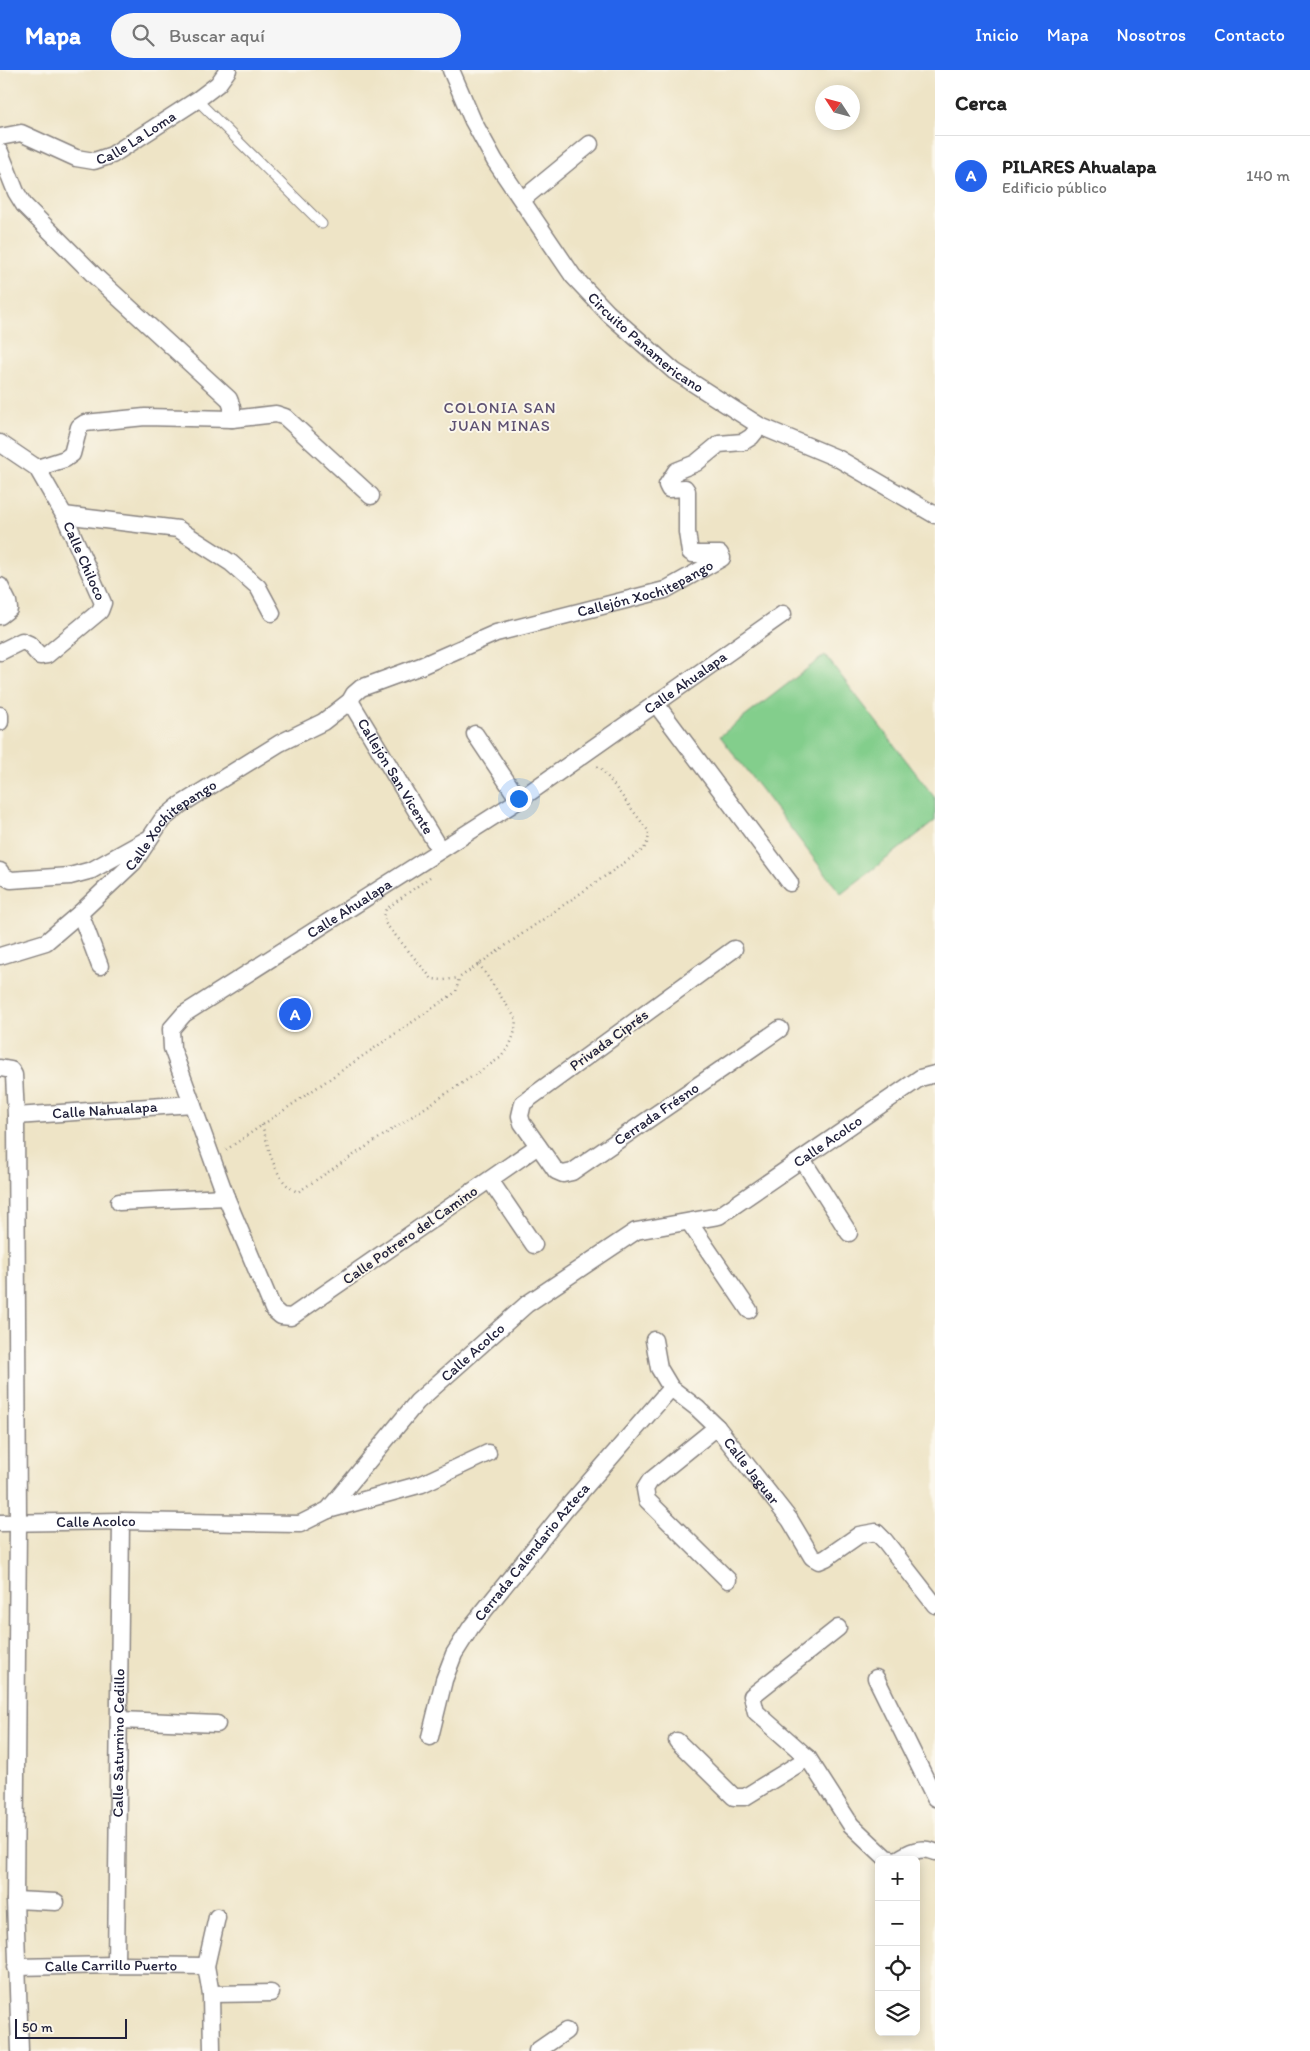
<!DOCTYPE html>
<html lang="es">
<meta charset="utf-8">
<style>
body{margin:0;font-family:Itim,sans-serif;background:#f6f6f6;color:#222}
.controls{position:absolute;right:15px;bottom:15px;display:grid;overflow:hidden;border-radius:8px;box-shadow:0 2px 12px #0003}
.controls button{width:45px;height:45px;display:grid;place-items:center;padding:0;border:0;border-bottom:1px solid #e0e0e0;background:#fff;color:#222;font:25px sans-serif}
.compass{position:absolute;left:815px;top:15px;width:45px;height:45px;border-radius:50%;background:#fff;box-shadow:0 2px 12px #0003;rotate:306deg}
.scale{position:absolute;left:15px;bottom:12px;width:112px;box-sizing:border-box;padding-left:5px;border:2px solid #22223b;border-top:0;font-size:14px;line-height:18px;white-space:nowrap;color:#22223b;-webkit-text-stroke:4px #fbf7ec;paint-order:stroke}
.you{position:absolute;left:518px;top:728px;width:18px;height:18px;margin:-12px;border:4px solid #fff;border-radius:50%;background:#1a73e8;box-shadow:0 0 0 8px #1a73e833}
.badge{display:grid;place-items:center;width:32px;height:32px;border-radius:50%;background:#2563eb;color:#fff;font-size:16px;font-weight:700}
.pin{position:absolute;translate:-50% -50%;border:2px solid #fff;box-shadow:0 1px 5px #0006}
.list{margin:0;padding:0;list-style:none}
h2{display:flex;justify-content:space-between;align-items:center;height:65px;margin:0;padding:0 20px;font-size:21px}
h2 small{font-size:16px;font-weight:400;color:#767676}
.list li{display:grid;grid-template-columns:32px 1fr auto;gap:15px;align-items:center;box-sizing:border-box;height:80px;padding:0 20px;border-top:1px solid #e0e0e0}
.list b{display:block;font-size:19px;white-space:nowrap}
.list p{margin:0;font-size:16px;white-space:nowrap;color:#767676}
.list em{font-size:16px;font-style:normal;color:#767676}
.icon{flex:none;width:28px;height:28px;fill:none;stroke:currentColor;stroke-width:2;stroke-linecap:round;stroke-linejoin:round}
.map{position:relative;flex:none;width:935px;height:1981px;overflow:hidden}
header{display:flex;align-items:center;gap:30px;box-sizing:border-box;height:70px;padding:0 25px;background:#2563eb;color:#fff}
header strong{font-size:24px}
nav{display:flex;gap:28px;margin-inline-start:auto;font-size:18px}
.search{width:350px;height:45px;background:#f6f6f6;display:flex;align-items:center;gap:12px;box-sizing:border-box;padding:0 18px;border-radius:28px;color:#767676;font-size:19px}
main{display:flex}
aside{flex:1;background:#fff}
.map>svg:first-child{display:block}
</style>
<header>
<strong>Mapa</strong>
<div class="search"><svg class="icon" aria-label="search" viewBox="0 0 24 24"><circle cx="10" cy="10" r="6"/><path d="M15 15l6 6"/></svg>Buscar aquí</div>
<nav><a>Inicio</a><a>Mapa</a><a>Nosotros</a><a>Contacto</a></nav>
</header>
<main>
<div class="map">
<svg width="935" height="1981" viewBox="0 0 935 1981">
<rect width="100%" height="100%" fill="#fbf7ec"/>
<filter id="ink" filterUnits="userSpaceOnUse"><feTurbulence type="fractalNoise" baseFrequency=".02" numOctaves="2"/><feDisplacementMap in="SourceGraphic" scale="10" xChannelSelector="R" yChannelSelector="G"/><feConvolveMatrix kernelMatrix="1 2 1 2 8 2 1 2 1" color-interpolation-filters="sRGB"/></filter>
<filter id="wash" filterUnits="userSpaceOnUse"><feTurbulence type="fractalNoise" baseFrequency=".0096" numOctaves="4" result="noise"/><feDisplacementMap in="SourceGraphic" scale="20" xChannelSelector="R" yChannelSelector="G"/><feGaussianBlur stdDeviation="1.12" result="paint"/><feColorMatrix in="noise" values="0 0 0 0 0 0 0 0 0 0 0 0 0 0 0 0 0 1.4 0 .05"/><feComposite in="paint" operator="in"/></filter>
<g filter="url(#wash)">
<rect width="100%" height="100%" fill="#eee4c6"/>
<path fill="#83ce8c" stroke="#527864" d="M 825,585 L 935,728 L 935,751 L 841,824 L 720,666 Z"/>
</g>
<g filter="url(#ink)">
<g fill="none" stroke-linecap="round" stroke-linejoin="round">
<g stroke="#888380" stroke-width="11">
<path id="lane" d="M 197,30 L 322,154"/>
</g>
<g stroke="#888380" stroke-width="19">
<g id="street">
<path id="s1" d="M 451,0 L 473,51 L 495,91 L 573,206 L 608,243 L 674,301 L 760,356 L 839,389 L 935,445"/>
<path id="s2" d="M 0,67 L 21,63 L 76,88 L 94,91 L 112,85 L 197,30 L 218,14 L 228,0"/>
<path d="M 0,82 L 16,122 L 24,135 L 96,207 L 229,329 L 232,337 L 232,349"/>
<path d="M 523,129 L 590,74"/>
<path id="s3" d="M 0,373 L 37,398 L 64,445 L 103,533 L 100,541 L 47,585 L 40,586 L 29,574 L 22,571 L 0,582"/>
<path d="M 37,398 L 65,389 L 72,384 L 79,357 L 85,353 L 145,347 L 232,349 L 276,344 L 285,347 L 371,426"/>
<path d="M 64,445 L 178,459 L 231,493 L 258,517 L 272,543"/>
<path d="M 0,516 L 8,532 L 9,539 L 0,546"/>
<path id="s4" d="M 350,631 L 440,780"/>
<path d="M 656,634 L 790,813"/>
<path d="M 0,645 L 0,652"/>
<path d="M 475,664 L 519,730"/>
<path d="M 0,801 L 2,805 L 11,810 L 70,806 L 92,800 L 146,770"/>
<path d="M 80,843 L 100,896"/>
<path id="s5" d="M 734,879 L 523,1033 L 520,1046 L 522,1053 L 556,1101 L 563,1104 L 572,1102 L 780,959"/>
<path id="s6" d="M 0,886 L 46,872 L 80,843 L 134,792 L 162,750 L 180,735 L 280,673 L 323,652 L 350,631 L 354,624 L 361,618 L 421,596 L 496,563 L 665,520 L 722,488 L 720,484 L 693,484 L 690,482 L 687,462 L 687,421 L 685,418 L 669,419 L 667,415 L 676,401 L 696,393 L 719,374 L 743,372 L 751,367 L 760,356"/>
<path d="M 0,998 L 11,1000 L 14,1005 L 16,1046 L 18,1453 L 15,1830 L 20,1981"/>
<path id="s7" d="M 16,1046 L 193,1034"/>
<path id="s8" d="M 538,1076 L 291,1247 L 281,1246 L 273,1239 L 226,1127 L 172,978 L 171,959 L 184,944 L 519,730 L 783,544"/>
<path d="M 802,1089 L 849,1163"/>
<path d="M 490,1110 L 534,1175"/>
<path d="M 119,1132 L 226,1127"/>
<path d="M 689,1152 L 749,1240"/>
<path id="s9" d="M 654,1270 L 659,1298 L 671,1318 L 697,1338 L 717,1357 L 790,1450 L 812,1487 L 819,1491 L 826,1488 L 859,1465 L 876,1462 L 885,1471 L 935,1535"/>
<path d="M 717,1357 L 650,1411 L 645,1419 L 647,1430 L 728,1510"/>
<path d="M 328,1440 L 422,1414 L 488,1383"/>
<path id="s10" d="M 0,1453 L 121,1451 L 300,1454 L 328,1440 L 417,1332 L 527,1234 L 636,1161 L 719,1146 L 920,1008 L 935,1004"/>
<path d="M 876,1608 L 935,1728"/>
<path d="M 120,1650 L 217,1654"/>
<path id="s11" d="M 430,1667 L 444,1610 L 454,1584 L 471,1557 L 565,1440 L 671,1318"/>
<path d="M 677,1671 L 734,1727 L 745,1727 L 808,1688 L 851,1755 L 886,1788 L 897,1790"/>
<path d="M 808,1688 L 756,1642 L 752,1626 L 838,1558"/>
<path d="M 897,1790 C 909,1782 921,1776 935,1782"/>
<path d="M 15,1830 L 56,1832"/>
<path id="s12" d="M 116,1895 L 121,1451"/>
<path id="s13" d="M 16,1897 L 116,1895 L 206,1896"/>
<path d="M 211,1924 L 271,1923"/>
<path d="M 212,1981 L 211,1924 L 206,1896 L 217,1847"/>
<path d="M 537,1981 L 566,1961"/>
</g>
</g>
<path stroke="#888380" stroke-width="2.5" stroke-dasharray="1 4" stroke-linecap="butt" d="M 430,807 L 386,839 L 383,846 L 386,854 L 432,909 L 444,910 L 459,908
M 262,1055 C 269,1077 274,1113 298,1122 L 500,988 L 510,975 L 515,961 L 516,949 L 479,894
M 226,1080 L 456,922 L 459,908 L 644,779 L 648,771 L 649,762 L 601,698 L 594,695"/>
<use href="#lane" stroke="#fff" stroke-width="9"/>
<use href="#street" stroke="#fff" stroke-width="16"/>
</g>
</g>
<g text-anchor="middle" stroke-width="4" stroke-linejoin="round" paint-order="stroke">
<g font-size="15" fill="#22223b" stroke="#fbf7ec">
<text dy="5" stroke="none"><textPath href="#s2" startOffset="148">Calle La Loma</textPath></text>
<text dy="5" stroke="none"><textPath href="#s1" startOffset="339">Circuito Panamericano</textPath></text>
<text dy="5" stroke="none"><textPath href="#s3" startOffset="149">Calle Chiloco</textPath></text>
<text dy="5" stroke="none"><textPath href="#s6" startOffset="760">Callejón Xochitepango</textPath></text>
<text dy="5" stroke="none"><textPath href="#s8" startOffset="1241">Calle Ahualapa</textPath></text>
<text dy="5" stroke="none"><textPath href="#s4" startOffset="88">Callejón San Vicente</textPath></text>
<text dy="5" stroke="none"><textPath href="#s6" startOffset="220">Calle Xochitepango</textPath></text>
<text dy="5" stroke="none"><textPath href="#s8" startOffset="836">Calle Ahualapa</textPath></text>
<text transform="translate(609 970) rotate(-36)" y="5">Privada Ciprés</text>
<text dy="5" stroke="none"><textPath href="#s7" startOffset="89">Calle Nahualapa</textPath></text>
<text dy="5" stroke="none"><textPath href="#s5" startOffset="460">Cerrada Frésno</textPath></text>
<text dy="5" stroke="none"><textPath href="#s10" startOffset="966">Calle Acolco</textPath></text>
<text transform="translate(410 1165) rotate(-35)" y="5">Calle Potrero del Camino</text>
<text dy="5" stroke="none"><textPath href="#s10" startOffset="546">Calle Acolco</textPath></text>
<text dy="5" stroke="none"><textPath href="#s9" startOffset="168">Calle Jaguar</textPath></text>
<text dy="5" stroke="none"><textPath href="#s10" startOffset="96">Calle Acolco</textPath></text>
<text dy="5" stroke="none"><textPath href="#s11" startOffset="215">Cerrada Calendario Azteca</textPath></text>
<text dy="5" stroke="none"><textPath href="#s12" startOffset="222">Calle Saturnino Cedillo</textPath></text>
<text dy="5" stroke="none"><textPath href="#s13" startOffset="95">Calle Carrillo Puerto</textPath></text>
</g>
<g font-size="16" letter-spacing="1" fill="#5e5272" stroke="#fbf7ec">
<text x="500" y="343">COLONIA SAN<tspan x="500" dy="18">JUAN MINAS</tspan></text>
</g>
</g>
</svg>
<div class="controls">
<button>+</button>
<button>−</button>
<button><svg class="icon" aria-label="locate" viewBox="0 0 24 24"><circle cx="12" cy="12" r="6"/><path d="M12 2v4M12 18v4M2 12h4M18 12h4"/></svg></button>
<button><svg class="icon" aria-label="layers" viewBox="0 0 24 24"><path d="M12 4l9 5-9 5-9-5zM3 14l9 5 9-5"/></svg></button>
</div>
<svg class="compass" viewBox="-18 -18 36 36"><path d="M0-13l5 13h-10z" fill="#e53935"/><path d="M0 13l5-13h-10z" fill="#767676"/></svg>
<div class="scale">50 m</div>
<div class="you"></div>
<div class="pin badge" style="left:295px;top:944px">A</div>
</div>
<aside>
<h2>Cerca<small></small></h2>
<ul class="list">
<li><span class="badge">A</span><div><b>PILARES Ahualapa</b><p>Edificio público</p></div><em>140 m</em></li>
</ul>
</aside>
</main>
